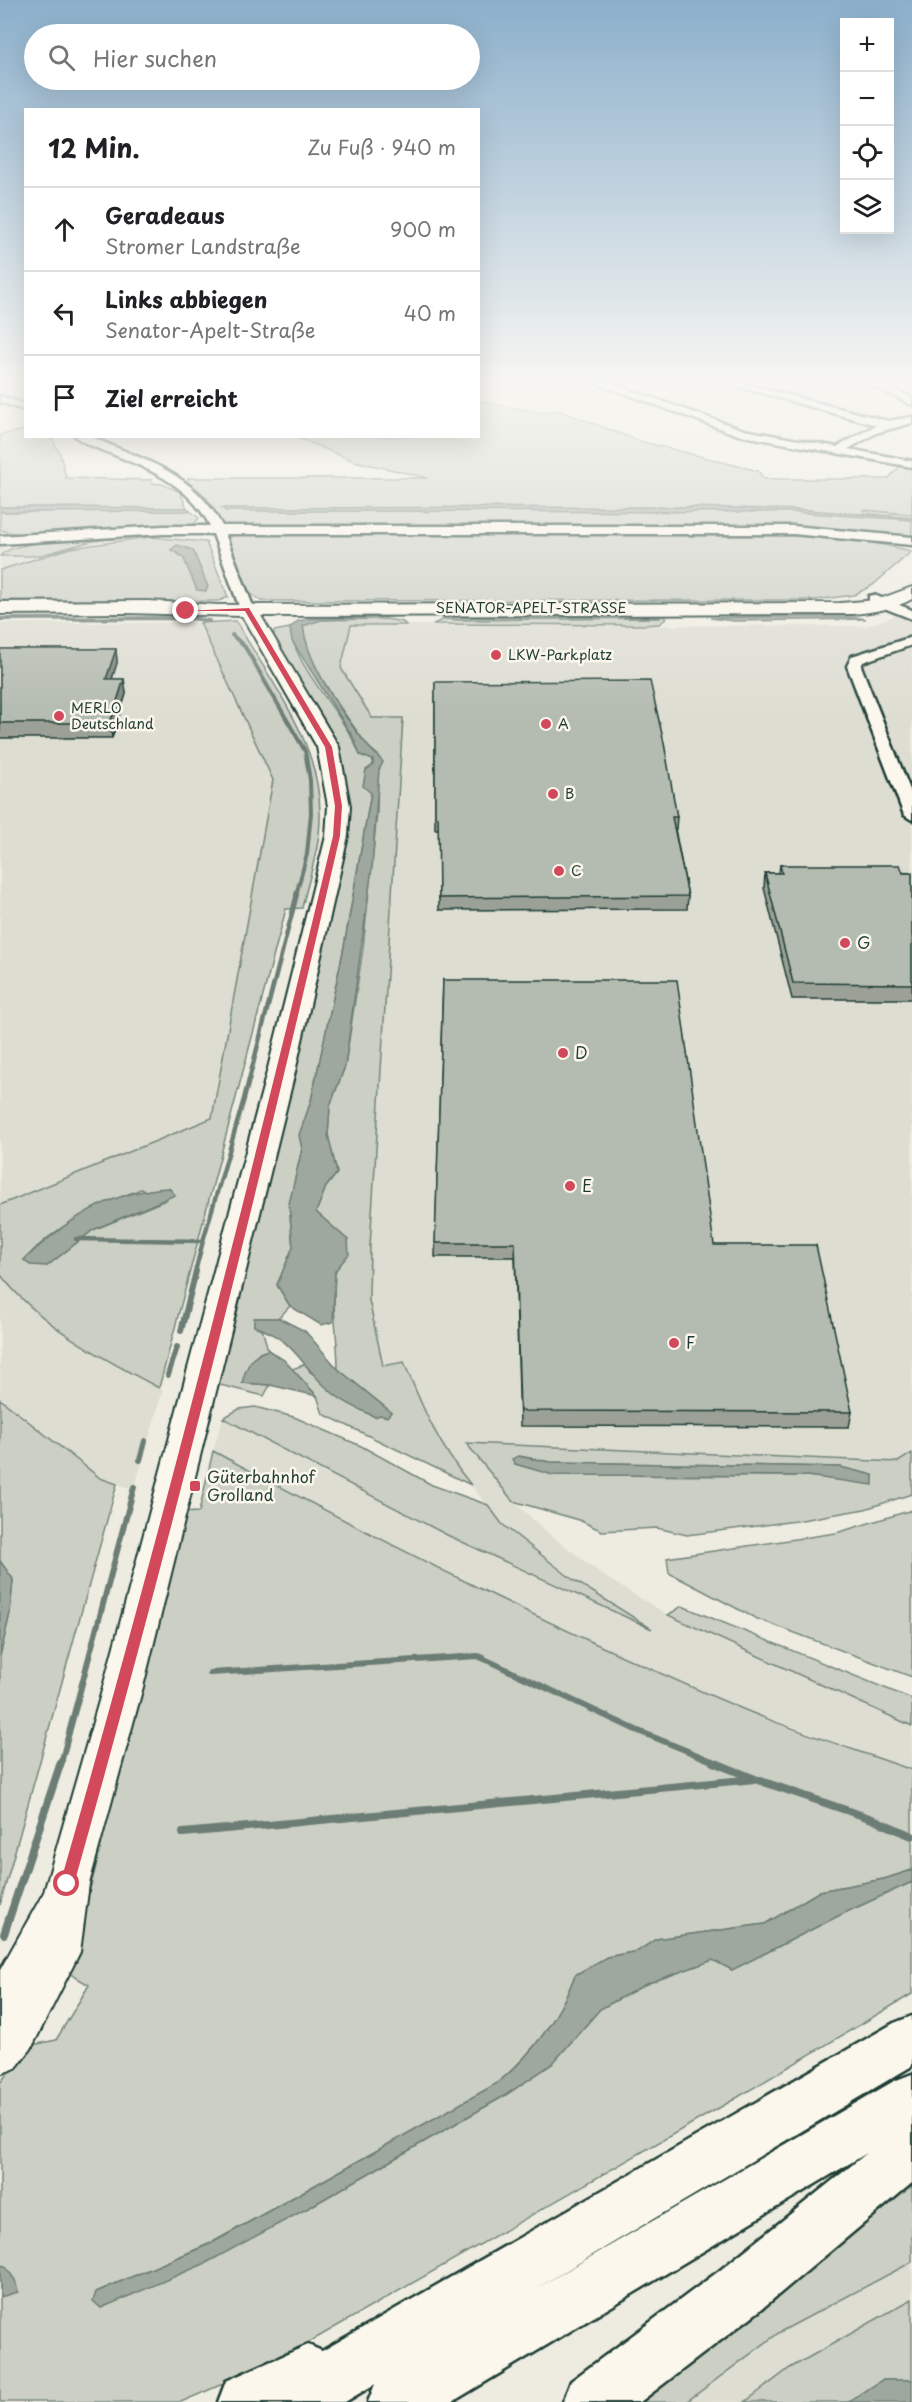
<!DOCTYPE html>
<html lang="de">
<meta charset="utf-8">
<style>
body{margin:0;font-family:"Playpen Sans",sans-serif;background:#f6f6f6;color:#202124}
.controls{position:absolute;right:18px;top:18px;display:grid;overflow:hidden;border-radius:0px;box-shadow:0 6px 24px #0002}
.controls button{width:54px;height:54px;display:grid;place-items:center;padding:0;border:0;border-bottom:2px solid #e0e0e0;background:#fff;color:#202124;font:30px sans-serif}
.stop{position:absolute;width:18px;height:18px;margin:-14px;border:4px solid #d1495b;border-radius:50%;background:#fff}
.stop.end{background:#d1495b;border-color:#fff;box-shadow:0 2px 6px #0008}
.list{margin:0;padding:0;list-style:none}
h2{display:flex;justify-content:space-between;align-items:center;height:78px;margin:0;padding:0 24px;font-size:26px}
h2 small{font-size:20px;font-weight:400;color:#757577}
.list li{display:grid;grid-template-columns:39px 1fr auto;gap:18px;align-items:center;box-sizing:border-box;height:84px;padding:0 24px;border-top:2px solid #e0e0e0}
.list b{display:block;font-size:22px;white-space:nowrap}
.list p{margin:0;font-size:20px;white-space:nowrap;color:#757577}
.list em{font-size:20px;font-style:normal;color:#757577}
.icon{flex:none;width:33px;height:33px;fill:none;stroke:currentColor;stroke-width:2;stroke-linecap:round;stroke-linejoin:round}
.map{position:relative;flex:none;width:912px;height:2402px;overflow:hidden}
.search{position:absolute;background:#fff;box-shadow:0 6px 24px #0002;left:24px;top:24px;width:456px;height:66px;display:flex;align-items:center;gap:15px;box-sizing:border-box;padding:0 21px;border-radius:33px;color:#757577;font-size:22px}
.panel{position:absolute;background:#fff;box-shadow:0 6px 24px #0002;left:24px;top:108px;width:456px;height:330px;border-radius:0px}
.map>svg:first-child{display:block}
</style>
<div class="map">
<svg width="912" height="2402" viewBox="0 0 912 2402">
<rect width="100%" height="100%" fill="#eeece1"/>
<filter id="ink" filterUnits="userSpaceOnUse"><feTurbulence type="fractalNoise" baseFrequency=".0167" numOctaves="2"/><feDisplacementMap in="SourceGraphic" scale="12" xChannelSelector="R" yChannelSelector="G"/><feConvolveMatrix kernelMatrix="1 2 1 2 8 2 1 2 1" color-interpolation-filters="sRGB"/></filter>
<g filter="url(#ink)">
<path fill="#ddddd2" d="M 0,526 L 13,527 L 166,526 L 149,537 L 71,548 L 0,570 Z
M 912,610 L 912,1453 L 898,1462 L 467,1443 L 513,1501 L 549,1534 L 607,1578 L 668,1615 L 912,1726 L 912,1770 L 741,1708 L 532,1616 L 328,1513 L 213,1451 L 223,1418 L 447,1535 L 647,1627 L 572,1579 L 502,1524 L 448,1457 L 425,1414 L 404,1362 L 384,1366 L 369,1300 L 370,1246 L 403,719 L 372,718 L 341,668 L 351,625 L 866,626 Z
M 0,623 L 200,623 L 273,780 L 212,1119 L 0,1205 Z
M 0,1274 L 40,1313 L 84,1348 L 163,1390 L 134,1490 L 100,1478 L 0,1399 Z
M 912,2262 L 912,2299 L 790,2368 L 745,2402 L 686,2402 L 780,2332 Z"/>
<path fill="#cbcfc4" stroke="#75867c" stroke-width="1.5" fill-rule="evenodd" d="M 479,401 L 542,413 L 558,410 L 639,441 L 758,471 L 764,479 L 888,479 L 900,466 L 912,468 L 912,514 L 862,510 L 912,515 L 912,518 L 862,513 L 912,520 L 912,536 L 875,533 L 229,528 C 218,524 216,510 209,501 C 203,493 196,487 187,482 L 188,478 L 428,478 L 354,461 L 296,437 L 478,436 Z
M 25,430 L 26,436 L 51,437 L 60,454 L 66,478 L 152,480 L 152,483 L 162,484 L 180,492 L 187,508 L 0,507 L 0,435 Z
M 123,511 L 190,511 L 199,518 L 194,524 L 183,528 L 28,536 L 0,530 L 0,512 Z
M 181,534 L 129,536 L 88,542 L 38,556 L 0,556 C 16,536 150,534 181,534 Z
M 242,534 L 794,536 L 869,542 L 912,551 L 873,585 L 854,595 L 815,600 L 261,601 L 250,593 L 228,541 L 229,537 Z
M 149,537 L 206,542 L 228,597 L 219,601 L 0,600 L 0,570 L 71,548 Z
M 450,612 L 659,612 L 666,619 L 659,624 L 644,625 L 433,624 L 445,619 L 660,618 L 446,616 Z
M 386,619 L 403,622 L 406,625 L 351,625 L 341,668 L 372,718 L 403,718 L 370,1246 L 369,1300 L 383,1366 L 404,1362 C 423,1409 438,1445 471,1485 L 323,1414 L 317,1396 L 292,1369 L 306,1364 L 310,1372 L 380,1415 L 391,1412 L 338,1369 C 338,1337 331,1306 335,1274 C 337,1260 349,1264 348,1240 L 316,1212 L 326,1187 L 337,1173 L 328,1135 L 330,1106 L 345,1066 L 363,948 L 377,813 L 378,755 L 368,747 C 344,711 308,670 303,625 L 321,620 Z
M 236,621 C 271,683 319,739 320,813 C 321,845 309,877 302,908 L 286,909 L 159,1388 C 102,1358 40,1326 0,1274 L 0,1205 L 212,1118 L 273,780 L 200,623 ZM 141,1189 L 166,1200 L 93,1230 L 47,1266 L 24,1260 C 56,1225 97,1206 141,1189 Z
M 290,628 C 294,667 345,715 360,755 L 373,760 L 371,793 L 344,947 L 311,1101 L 300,1135 L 302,1149 L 289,1205 L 293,1247 L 277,1285 L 290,1306 L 279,1318 L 255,1318 L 254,1325 L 262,1328 L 268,1350 L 259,1353 L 242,1383 L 270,1385 L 264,1396 L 212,1383 L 318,972 L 347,836 L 335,748 L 319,712 L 290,668 L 274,639 L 274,631 Z
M 0,1399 L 100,1478 L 117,1484 L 0,1905 L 0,1656 L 10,1613 L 13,1580 L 0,1561 Z
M 255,1407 L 294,1417 L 361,1446 L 432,1485 L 488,1505 L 502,1524 L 572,1579 L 652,1629 L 447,1535 L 223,1418 L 239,1409 Z
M 466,1443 L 898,1462 L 912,1453 L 912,1494 L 865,1509 L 796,1521 L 687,1535 L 657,1528 L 602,1531 L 579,1520 L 513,1501 ZM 519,1456 L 550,1462 L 840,1467 L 873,1475 L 872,1484 L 807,1476 L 553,1475 Z
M 213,1451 C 385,1543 558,1631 738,1707 C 794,1731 854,1749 912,1770 L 912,1870 L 884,1879 L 820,1891 L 765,1924 L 656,1939 L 638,1951 L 607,1957 L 575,1975 C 560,2017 531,2056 496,2084 L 211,2243 L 96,2292 L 308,2208 L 504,2096 L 552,2064 L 600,2009 L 646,1984 L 713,1960 L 732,1970 L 842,1914 L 912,1882 L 912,1994 L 733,2100 L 276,2361 L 181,2402 L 0,2402 L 0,2083 L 28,2046 L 56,2040 L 89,1985 L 67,1972 L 94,1874 L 180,1513 L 199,1512 Z
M 912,1510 L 912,1677 L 755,1618 L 669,1573 L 667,1558 L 836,1533 Z
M 682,1606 L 912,1699 L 912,1726 L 668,1615 Z
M 912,2178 L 912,2262 L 780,2332 L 686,2402 L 626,2402 Z
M 912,2299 L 912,2380 L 882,2380 L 849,2402 L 745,2402 L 790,2368 Z"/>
<path fill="#9fa89f" stroke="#6c7d74" stroke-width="1.5" d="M 0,507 L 187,508 L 190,511 L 0,512 Z
M 688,507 L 808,510 L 912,518 L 912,520 L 792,512 L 226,511 L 222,508 Z
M 177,545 L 193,550 L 208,587 L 206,591 L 197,590 L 183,557 L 171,550 Z
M 388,616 L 393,617 L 321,620 L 303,626 C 307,664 343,715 367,745 C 372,751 378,756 383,762 L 379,770 L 372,868 L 345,1066 L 330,1106 L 328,1135 L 337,1173 L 326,1187 L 316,1212 L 348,1240 L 349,1254 L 335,1271 L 333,1322 L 321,1325 L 290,1306 L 277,1285 L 293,1247 L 289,1204 L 302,1149 L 299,1135 L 311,1101 L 344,947 L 371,793 L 363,786 L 366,770 L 373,765 L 373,760 L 360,755 L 353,737 L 292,641 L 290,628 L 298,621 L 307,619 Z
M 442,617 L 657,617 L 661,618 L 452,620 Z
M 750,617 L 854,617 L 866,619 L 734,621 L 710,618 Z
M 169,1188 L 175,1195 L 93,1230 L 47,1266 L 30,1265 L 24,1260 C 66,1220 109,1191 169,1188 Z
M 254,1318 L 279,1318 L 305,1331 L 338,1369 L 391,1412 L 387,1417 L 380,1415 L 375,1417 C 359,1409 340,1401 327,1388 C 298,1362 295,1340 254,1326 Z
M 268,1350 L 284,1360 L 317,1396 L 270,1385 L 242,1383 C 246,1367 251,1355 268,1350 Z
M 518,1456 L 550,1462 L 840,1467 L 873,1475 L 873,1485 L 807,1476 L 553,1475 L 515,1464 L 512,1459 Z
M 0,1561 L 13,1579 L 10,1613 L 0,1656 Z
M 912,1870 L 912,1882 L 842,1914 L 732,1970 L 713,1960 L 646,1984 L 600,2009 L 552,2064 L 504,2096 L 308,2208 L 206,2263 L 101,2308 L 93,2301 L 96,2292 L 212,2243 L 496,2084 C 531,2056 560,2017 575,1975 L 607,1957 L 638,1951 L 656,1939 L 765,1924 L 820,1891 L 884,1879 Z
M 0,2265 L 5,2266 L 15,2280 L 18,2292 L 0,2297 Z
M 882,2380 L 912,2380 L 912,2402 L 849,2402 Z"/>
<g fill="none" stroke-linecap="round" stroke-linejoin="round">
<path stroke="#6c7d74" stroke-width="4" d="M 0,619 L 192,618 L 209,621
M 232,635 L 245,647 L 305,751 L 310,780 L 311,813 L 307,854 L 296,895"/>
<path stroke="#6c7d74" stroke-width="4.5" d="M 76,1239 L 203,1241 L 244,1099 L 297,894
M 195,1272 L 203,1241"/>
<path stroke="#6c7d74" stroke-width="6" d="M 181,1331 L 196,1271
M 168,1375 L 177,1347
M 140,1460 L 145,1441
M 210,1673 L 478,1656 L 636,1730 L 717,1763
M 61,1763 L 134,1487"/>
<path stroke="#6c7d74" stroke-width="8" d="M 713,1762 L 755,1779
M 183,1833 L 755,1779 L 875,1820 L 912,1836
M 4,1934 L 61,1762"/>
<g stroke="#1f3d34" stroke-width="5">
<path id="street" d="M 593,382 L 607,382 L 744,430 L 837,447 L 876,425 L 722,382 L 738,382 L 888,421 L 912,417 L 912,423 L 876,433 L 848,449 L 912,461 L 912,467 L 738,435 Z
M 866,382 L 879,382 L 912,398 L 912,405 Z
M 0,396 L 26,404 L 26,411 L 0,402 Z
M 75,436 L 90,436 C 142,461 193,470 222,526 L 793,526 L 912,537 L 912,545 L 793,534 L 225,534 L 254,609 L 247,613 L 240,609 L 213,534 L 163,534 L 0,544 L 0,536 L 163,526 L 210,526 C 190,486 152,470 112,454 C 100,449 85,445 75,436 Z
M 874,595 L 912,610 L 912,619 L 869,602 L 869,596 Z
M 912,637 L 912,645 L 863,662 L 861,666 L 912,795 L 912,820 L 904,815 L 847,666 L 852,656 Z"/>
</g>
<g stroke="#1f3d34" stroke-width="4">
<path id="secondary" d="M 912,587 L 912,599 C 894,609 873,612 853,614 L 261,616 L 339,747 L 350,806 L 348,836 L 295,1072 L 143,1687 L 89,1884 L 80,1952 L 31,2049 L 16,2068 L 0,2074 L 0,1970 L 44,1892 L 103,1687 L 267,1072 L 326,836 L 328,806 L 317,747 L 242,616 L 126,613 L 0,614 L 0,602 L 148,601 L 218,605 L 840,603 L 877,600 Z"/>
</g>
<g stroke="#1f3d34" stroke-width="5">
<path id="highway" d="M 912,2016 L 912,2066 L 535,2289 L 894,2081 L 912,2074 L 912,2183 L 759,2311 L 640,2402 L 563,2402 L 571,2381 L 719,2271 L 867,2153 L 452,2402 L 368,2402 L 375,2384 L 345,2402 L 218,2402 L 226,2381 L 308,2345 L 322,2351 L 894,2023 Z"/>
</g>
<use href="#street" fill="#fbf7ec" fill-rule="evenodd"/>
<use href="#secondary" fill="#fbf7ec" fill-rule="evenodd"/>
<use href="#highway" fill="#fbf7ec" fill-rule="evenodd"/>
</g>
<path fill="#9ba197" stroke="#1f3d34" stroke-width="1.5" d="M 0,649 L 116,649 L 117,663 L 112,679 L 124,679 L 126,694 L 112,738 L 0,738 Z
M 435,682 L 677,817 L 676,829 L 675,829 L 688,896 L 687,909 L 439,910 L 439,829 L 435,829 Z
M 780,865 L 912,873 L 912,999 L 792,999 L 764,888 L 765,873 L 779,873 Z
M 443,980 L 714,1245 L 852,1412 L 849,1427 L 520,1426 L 515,1257 L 435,1257 Z"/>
<path fill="#7e837b" stroke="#1f3d34" stroke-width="1.5" d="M 116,649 L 117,663 L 107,694 L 106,679 Z
M 124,679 L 126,694 L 112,738 L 110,723 Z"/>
<path fill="#b4bbb0" stroke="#1f3d34" stroke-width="1.5" d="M 0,649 L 116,649 L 106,679 L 124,679 L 110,723 L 0,723 Z
M 650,681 L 664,743 L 677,817 L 672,817 L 688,896 L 439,898 L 438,817 L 435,817 L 435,682 Z
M 780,865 L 900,865 L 903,873 L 912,873 L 912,984 L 793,983 L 765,873 L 782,873 Z
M 443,980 L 677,980 L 714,1245 L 816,1245 L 852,1412 L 520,1411 L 515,1243 L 435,1243 Z"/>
</g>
<linearGradient id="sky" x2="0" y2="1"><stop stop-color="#8bafcb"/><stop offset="0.53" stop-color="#f7f6f2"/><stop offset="1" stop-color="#f7f6f2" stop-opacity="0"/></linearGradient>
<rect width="912" height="718" fill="url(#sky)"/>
<path fill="#d1495b" d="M 249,608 L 332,747 L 342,806 L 340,836 C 259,1187 172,1537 74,1884 L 67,1890 L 60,1884 C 160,1537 249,1187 333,836 L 335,806 L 325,747 L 245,611 L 183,611 Z"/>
<g fill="#d1495b" stroke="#fbf7ec" stroke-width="2">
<circle cx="496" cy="655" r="6"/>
<circle cx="59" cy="716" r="6"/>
<circle cx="546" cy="724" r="6"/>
<circle cx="553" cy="794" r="6"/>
<circle cx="559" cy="871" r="6"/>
<circle cx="845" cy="943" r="6"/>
<circle cx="563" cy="1053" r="6"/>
<circle cx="570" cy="1186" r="6"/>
<circle cx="674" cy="1343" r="6"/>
<rect x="189" y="1480" width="12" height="12" rx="3"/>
</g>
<g text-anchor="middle" stroke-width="5" stroke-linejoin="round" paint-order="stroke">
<g font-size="14" fill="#1f3d34" stroke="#fbf7ec">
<text x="531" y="613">SENATOR-APELT-STRASSE</text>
</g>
<g font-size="14" fill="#1f3d34" stroke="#fbf7ec" text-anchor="start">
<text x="508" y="660">LKW-Parkplatz</text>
<text x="71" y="713">MERLO<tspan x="71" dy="16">Deutschland</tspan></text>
<text x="558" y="729">A</text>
<text x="565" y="799">B</text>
<text x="571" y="876">C</text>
</g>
<g font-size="16" fill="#1f3d34" stroke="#fbf7ec" text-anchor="start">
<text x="857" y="949">G</text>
<text x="575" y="1059">D</text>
<text x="582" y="1192">E</text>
<text x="686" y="1349">F</text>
<text x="207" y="1483">Güterbahnhof<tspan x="207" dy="18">Grolland</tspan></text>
</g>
</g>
</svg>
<div class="controls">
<button>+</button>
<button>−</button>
<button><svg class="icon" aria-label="locate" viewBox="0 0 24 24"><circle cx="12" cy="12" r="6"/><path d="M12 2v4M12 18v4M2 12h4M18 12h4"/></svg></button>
<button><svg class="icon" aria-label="layers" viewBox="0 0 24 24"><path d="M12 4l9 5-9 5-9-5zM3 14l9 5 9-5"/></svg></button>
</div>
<div class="stop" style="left:67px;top:1884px"></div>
<div class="stop end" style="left:186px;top:611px"></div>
<div class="search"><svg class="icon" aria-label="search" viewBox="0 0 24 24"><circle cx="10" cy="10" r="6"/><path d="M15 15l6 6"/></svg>Hier suchen</div>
<section class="panel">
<h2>12 Min.<small>Zu Fuß · 940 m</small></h2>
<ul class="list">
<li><svg class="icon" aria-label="ahead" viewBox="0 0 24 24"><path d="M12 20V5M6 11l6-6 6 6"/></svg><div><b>Geradeaus</b><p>Stromer Landstraße</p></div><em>900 m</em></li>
<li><svg class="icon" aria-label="left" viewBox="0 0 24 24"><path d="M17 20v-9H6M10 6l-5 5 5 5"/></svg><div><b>Links abbiegen</b><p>Senator-Apelt-Straße</p></div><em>40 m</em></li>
<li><svg class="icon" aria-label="arrive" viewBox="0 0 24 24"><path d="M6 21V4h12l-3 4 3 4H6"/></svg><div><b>Ziel erreicht</b></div></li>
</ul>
</section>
</div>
